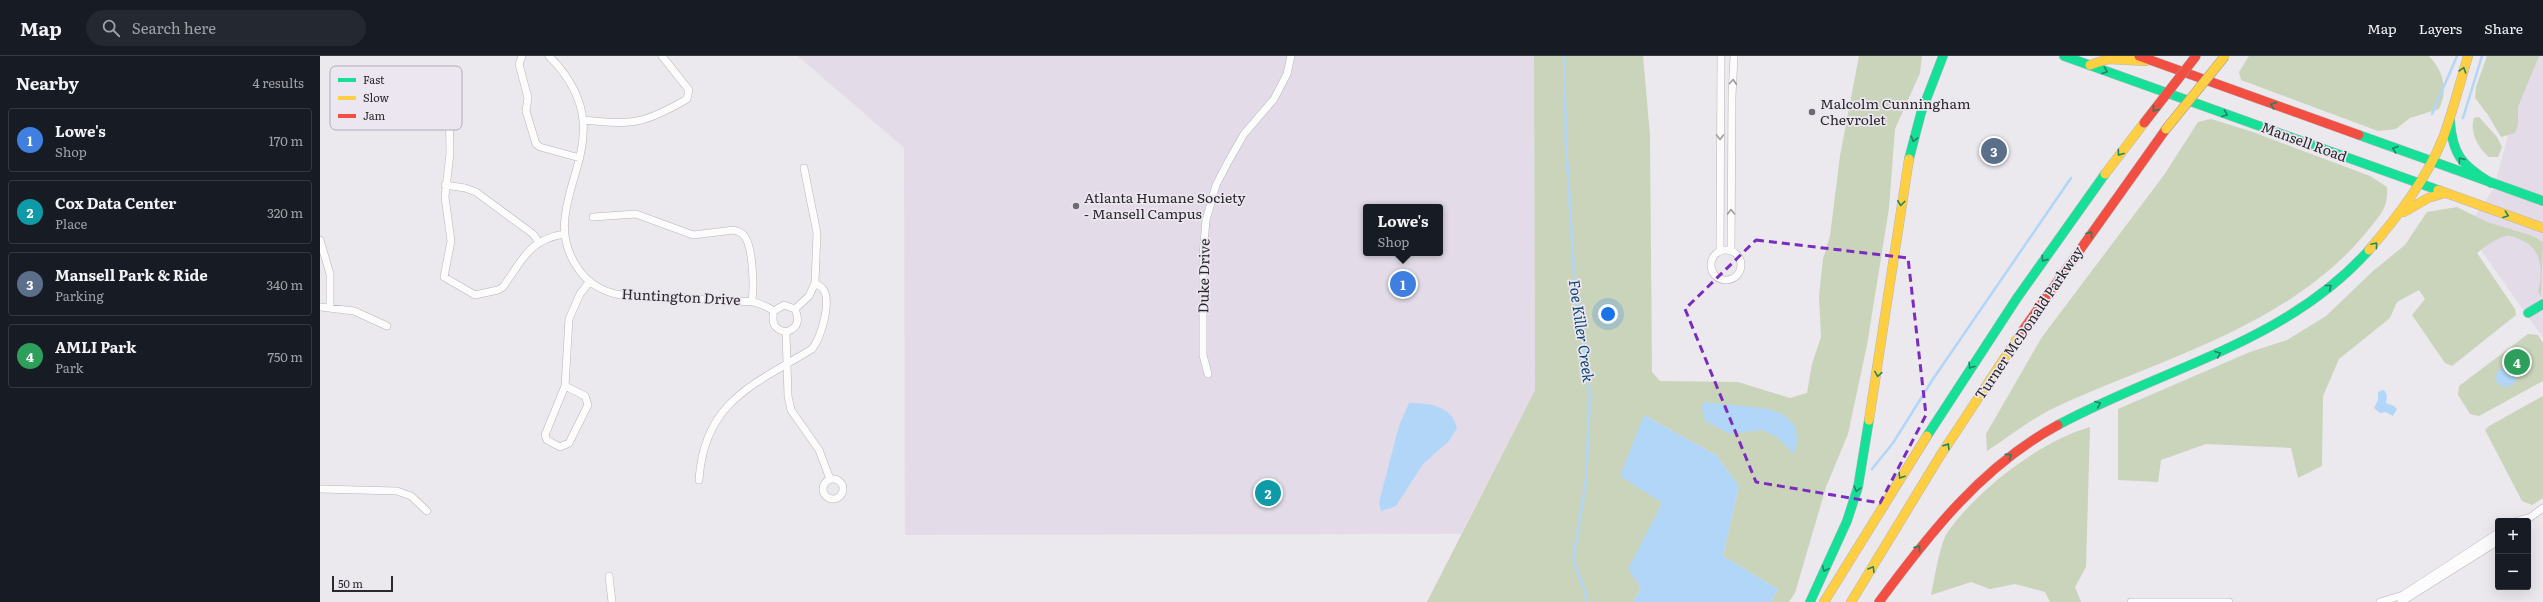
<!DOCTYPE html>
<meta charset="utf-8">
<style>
body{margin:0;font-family:Literata,serif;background:#242831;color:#f1f3f6}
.controls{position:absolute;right:12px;bottom:12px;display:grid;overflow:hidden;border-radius:4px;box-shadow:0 4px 16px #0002}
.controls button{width:36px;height:36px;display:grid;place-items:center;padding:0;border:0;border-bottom:1px solid #363941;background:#171b24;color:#f1f3f6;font:20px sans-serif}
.scale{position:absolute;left:12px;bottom:10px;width:61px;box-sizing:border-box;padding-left:4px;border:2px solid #2a282c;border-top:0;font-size:11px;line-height:14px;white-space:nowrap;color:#2a282c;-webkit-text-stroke:3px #ebe6f0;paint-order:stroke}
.you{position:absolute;left:1288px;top:258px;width:14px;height:14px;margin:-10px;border:3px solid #fff;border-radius:50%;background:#1a73e8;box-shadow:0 0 0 6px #1a73e833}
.badge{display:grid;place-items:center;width:26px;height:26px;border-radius:50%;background:#6e6b70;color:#fff;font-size:13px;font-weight:700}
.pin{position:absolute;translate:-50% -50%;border:2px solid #fff;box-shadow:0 1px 4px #0006}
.popup{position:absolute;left:1043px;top:148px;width:80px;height:52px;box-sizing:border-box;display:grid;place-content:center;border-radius:4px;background:#171b24;filter:drop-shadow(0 1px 3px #0005);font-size:13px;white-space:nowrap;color:#9ea1a6}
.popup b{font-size:15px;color:#f1f3f6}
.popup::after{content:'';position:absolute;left:50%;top:100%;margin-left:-8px;border:8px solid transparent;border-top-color:#171b24}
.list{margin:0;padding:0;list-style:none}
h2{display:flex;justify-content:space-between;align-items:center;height:52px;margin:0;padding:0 16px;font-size:17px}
h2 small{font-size:13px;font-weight:400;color:#9ea1a6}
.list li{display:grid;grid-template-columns:26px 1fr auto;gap:12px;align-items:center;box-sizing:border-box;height:64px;margin:0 8px 8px;padding:0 8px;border:1px solid #363941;border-radius:4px}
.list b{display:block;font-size:15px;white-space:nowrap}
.list p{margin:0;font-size:13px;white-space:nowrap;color:#9ea1a6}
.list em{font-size:13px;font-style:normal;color:#9ea1a6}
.icon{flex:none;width:22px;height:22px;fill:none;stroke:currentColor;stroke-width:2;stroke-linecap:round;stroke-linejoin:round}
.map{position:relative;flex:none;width:2223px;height:546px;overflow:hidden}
header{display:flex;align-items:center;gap:24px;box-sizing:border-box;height:56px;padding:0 20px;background:#171b24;border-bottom:1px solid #363941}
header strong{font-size:19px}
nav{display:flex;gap:22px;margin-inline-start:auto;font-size:14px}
.search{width:280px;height:36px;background:#242831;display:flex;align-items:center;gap:10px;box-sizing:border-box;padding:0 14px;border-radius:22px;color:#9ea1a6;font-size:15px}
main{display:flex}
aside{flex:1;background:#171b24}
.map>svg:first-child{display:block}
</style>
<header>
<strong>Map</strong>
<div class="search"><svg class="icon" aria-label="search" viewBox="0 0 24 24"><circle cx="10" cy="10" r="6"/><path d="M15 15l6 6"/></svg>Search here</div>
<nav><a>Map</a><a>Layers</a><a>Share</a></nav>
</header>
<main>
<aside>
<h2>Nearby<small>4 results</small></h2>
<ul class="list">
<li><span class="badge" style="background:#3f7fe0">1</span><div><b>Lowe's</b><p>Shop</p></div><em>170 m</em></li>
<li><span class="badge" style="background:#0f9aa8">2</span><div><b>Cox Data Center</b><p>Place</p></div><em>320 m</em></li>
<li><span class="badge" style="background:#5c6f8a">3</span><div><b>Mansell Park &amp; Ride</b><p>Parking</p></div><em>340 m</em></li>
<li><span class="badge" style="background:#2e9e5b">4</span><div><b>AMLI Park</b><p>Park</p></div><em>750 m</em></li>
</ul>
</aside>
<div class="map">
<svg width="2223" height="546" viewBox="0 0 2223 546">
<rect width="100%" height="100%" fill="#ebe8ee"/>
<path fill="#e3dce8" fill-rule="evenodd" d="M 478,0 L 1214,0 L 1215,334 L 1141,478 L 585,479 L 584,92 ZM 1046,151 L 1120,151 L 1120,197 L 1046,197 Z
M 2209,0 L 2223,0 L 2223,282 L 2146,173 L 2174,132 Z"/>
<path fill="#cad4bb" d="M 1214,0 L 1323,0 L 1330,79 L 1332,316 L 1340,325 L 1418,326 L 1470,342 L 1487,337 L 1492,308 L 1501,281 L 1499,240 L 1503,203 L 1510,180 L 1520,100 L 1539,0 L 1602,0 L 1600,17 L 1575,73 L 1569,152 L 1547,289 L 1528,378 L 1506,431 L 1475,537 L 1469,546 L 1451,546 L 1458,533 L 1403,500 L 1419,430 L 1396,399 L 1324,359 L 1342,447 L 1309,513 L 1321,532 L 1313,546 L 1107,546 L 1215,334 Z
M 1929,0 L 2109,0 C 2124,16 2128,34 2119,53 L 2090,62 L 2076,73 L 2058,75 L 1921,24 L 1919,16 Z
M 2167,0 L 2219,0 L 2198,51 L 2198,69 L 2195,77 L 2181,81 L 2168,59 L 2155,42 L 2156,31 Z
M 2159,61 L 2177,81 L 2182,91 L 2178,101 L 2169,101 C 2159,93 2149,76 2154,62 Z
M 1891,63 L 1933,76 L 2050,120 L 2067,131 C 2069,153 2058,161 2045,178 C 1967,271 1842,302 1736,351 C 1712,362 1690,380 1667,395 L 1666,378 L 1722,281 L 1844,119 L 1878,66 Z
M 2137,151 L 2167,166 L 2213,180 L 2223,186 L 2221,240 L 2218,236 C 2223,216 2223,193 2201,184 C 2197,182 2191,179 2186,180 C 2176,182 2166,190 2157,197 L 2195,253 L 2196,259 L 2132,310 L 2125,307 L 2092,259 L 2105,243 L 2099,234 L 2077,246 L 2070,262 L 2019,303 L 2003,340 L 2002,410 L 1978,422 L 1971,392 L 1886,388 L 1841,404 L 1838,426 L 1798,424 L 1798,353 L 1930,296 L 1967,284 L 2006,260 L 2053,215 L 2085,189 L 2107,156 Z
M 2208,278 L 2218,279 L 2223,287 L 2223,325 L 2159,360 L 2150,358 L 2138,339 L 2139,330 Z
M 2223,340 L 2223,442 L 2212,449 L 2202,445 L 2165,374 L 2169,370 Z
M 1770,371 L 1766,511 L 1755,531 L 1761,546 L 1730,546 L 1725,536 L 1695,528 L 1670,533 L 1651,526 L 1611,539 C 1614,525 1620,488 1627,477 C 1657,434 1720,385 1770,371 Z"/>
<path fill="#b2d6f8" d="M2176 321a10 10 0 1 1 20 0a10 10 0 1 1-20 0Z
M 2064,334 L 2067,339 L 2066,347 L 2074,350 L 2077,353 L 2073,360 L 2066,356 L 2060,357 L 2054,352 L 2058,344 L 2058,336 Z
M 1383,346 L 1444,352 L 1463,358 L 1476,371 L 1477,386 L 1474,398 L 1457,381 L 1442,374 L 1410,378 L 1385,365 L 1382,352 Z
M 1089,347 C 1108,347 1132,349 1137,372 L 1129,385 L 1103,408 L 1076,450 L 1061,455 L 1059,446 L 1079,370 Z
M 1324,359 L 1396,399 L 1419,430 L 1403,500 L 1458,533 L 1451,546 L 1313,546 L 1321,532 L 1308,513 L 1342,447 L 1300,420 Z"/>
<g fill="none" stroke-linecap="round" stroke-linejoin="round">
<path stroke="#b2d6f8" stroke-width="2.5" d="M 1244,0 L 1246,88 L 1255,232 L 1270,339 L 1266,426 L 1253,504 L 1266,538 L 1266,546
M 2112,58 L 2137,0
M 2143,62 L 2162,0
M 1552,413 L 1573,387 L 1613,323 L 1751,122"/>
<g stroke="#b7b5b9" stroke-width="8">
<path id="street" d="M 202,0 L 199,8 L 208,42 L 206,55 L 216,88 L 220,91 L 260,102
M 229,0 C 314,86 208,143 259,214 C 283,247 322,240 357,241 C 372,242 387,245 402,245 C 426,246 433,242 454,255
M 129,39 L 130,97 L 125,141 L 131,185 L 124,221 L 155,239 L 178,234 L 183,231 C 203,203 209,184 244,178
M 264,64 C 312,70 326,67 367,43 L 369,34 L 342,0
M 125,129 L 145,132 L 156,136 L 213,178 L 218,185
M 273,161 L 316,158 L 373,179 L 414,174 C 419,176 422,176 425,181 C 433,192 434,231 432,244
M 0,184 L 10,218 L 10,251
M1391 209a15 15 0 1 1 30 0a15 15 0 1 1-30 0Z
M 1400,195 L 1401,0
M 1411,195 L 1412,40 L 1414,0
M 0,251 L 34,255 L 67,270
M 475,253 L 489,240 L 495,227 L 497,177 L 484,112
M 466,276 L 468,340 L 471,354 L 499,394 L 510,423
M 466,276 C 454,273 451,267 454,255 L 464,249 L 475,253
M 466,276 C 478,272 480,265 475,253
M 888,318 L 883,299 L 883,199 L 886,164 L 896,129 L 908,106 L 924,78 L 954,43 L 967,18 L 971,0
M 245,330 L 265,340 L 268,349 L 249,387 L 240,391 L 227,384 L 225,379 L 245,330 L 249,263 L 260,238 L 270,225
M503 433a10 10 0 1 1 20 0a10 10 0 1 1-20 0Z
M 379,424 C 384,346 433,329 492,293 C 501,282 512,245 503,233 C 501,230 497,229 495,227
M 0,433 L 77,435 L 91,440 L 107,455
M 2197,465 L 2207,462
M 2205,465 L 2223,452
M 289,520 L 292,546
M 1811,546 L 1909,546
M 2060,546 L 2083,539 L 2178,477
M 2081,546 L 2178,485"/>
</g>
<g stroke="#b7b5b9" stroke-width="10">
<path id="fast" d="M 1744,0 L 2118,134
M 2130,64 C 2132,98 2142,110 2171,127
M 2039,79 L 2223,145
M 1589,103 L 1601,57 L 1623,0
M 2208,257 L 2223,248
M 1738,369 C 1843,312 1966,287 2049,194
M 1607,380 L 1697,242 L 1785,118
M 1490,546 L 1527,465 L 1538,431 L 1549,364"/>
</g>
<g stroke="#b7b5b9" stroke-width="10">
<path id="slow" d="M 1770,9 L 1788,3 L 1826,5
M 1785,118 L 1824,67
M 2118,134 L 2223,172
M 2084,156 L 2108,142 L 2125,137
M 2049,194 C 2078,160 2106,124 2123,82 C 2133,55 2140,27 2148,0
M 1549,364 L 1589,103
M 1504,546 L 1607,380
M 1531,546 L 1620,400 L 1703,274"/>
</g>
<g stroke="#b7b5b9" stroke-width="10">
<path id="jam" d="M 1819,0 L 2039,79
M 1703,274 L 1846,73
M 1559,546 C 1609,478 1662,410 1738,369"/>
</g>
<use href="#street" stroke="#fcfcfc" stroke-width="7"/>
<use href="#fast" stroke="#16e098" stroke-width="9"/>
<use href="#slow" stroke="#ffcf43" stroke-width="9"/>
<use href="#jam" stroke="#f24e42" stroke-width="9"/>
<g stroke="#a79b92" stroke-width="10" stroke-linecap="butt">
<path id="slow-bridge" d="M 1846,73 L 1905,0"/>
</g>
<g stroke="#a79b92" stroke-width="10" stroke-linecap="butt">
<path id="jam-bridge" d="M 1824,67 L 1876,0"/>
</g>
<use href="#slow-bridge" stroke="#ffcf43" stroke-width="9"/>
<use href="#jam-bridge" stroke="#f24e42" stroke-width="9"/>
</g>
<defs><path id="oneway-chevron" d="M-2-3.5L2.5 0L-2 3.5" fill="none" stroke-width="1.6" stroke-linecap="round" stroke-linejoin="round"/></defs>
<g stroke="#208462">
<use href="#oneway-chevron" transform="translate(2143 14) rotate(-72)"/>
<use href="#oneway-chevron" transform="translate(1785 15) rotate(20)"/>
<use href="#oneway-chevron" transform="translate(1953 49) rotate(-160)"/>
<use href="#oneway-chevron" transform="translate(1835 53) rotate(128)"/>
<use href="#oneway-chevron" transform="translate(1905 58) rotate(20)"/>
<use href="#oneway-chevron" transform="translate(1594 83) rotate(105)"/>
<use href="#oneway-chevron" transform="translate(2075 93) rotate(-160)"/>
<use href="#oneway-chevron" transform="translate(1800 97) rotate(126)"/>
<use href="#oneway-chevron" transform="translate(2141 104) rotate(-127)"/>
<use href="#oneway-chevron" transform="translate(1581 147) rotate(97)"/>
<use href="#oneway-chevron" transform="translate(2186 159) rotate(20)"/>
<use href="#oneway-chevron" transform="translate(1770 178) rotate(-54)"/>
<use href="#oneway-chevron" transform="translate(2055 189) rotate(-50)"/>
<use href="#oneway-chevron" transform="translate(1724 203) rotate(125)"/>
<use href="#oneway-chevron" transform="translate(2009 231) rotate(-38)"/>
<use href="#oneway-chevron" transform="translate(1898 298) rotate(-23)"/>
<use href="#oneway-chevron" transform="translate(1651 310) rotate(123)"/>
<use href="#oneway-chevron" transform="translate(1558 318) rotate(99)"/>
<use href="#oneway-chevron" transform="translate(1778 348) rotate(-23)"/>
<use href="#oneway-chevron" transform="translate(1627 390) rotate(-58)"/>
<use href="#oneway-chevron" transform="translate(1689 400) rotate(-37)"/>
<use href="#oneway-chevron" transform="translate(1581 420) rotate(122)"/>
<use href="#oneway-chevron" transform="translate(1537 433) rotate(105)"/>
<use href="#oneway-chevron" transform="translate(1598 492) rotate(-53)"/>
<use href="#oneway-chevron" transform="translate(1505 513) rotate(114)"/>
<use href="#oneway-chevron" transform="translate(1552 513) rotate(-59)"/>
</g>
<g stroke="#9e9d9e">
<use href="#oneway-chevron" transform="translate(1413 26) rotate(-85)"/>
<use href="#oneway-chevron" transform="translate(1400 81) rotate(90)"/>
<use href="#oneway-chevron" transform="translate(1411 156) rotate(-90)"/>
</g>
<path fill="none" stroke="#7b2cbf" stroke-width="3" stroke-dasharray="8 5" stroke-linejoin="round" d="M 1436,184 L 1588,202 L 1606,359 L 1560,447 L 1436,426 L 1365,253 Z"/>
<g fill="#6e6b70" stroke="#ebe6f0" stroke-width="1.5">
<circle cx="1492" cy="56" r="4"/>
<circle cx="756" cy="150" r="4"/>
</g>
<g text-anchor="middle" stroke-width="3.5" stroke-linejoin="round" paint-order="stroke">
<g font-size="14" fill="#2a282c" stroke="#ebe6f0" text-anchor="start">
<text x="1500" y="53">Malcolm Cunningham<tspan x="1500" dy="16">Chevrolet</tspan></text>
<text x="764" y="147">Atlanta Humane Society<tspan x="764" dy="16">- Mansell Campus</tspan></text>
</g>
<g font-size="14" fill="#2a282c" stroke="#ebe6f0">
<text transform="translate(1984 86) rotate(20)" y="5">Mansell Road</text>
<text transform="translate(884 220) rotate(-89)" y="5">Duke Drive</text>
<text transform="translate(361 241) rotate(3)" y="5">Huntington Drive</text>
<text transform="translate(1709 267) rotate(-56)" y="5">Turner McDonald Parkway</text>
</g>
<g font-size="15" font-style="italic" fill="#07446f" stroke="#ebe6f0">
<text transform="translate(1261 275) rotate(82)" y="5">Foe Killer Creek</text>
</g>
</g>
<rect x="10" y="10" width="132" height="64" rx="6" fill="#ebe6f0" stroke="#b1adb5" stroke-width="1"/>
<rect x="18" y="22" width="18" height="4" fill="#16e098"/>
<rect x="18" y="40" width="18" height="4" fill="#ffcf43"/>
<rect x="18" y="58" width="18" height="4" fill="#f24e42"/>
<g font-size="11" fill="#2a282c">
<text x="43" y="28">Fast</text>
<text x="43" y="46">Slow</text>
<text x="43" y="64">Jam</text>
</g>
</svg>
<div class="controls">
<button>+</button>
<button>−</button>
</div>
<div class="scale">50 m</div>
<div class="you"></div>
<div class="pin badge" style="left:1083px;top:228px;background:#3f7fe0">1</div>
<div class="popup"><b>Lowe's</b>Shop</div>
<div class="pin badge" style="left:948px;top:437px;background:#0f9aa8">2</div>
<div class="pin badge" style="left:1674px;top:95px;background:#5c6f8a">3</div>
<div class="pin badge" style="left:2197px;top:306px;background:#2e9e5b">4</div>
</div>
</main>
